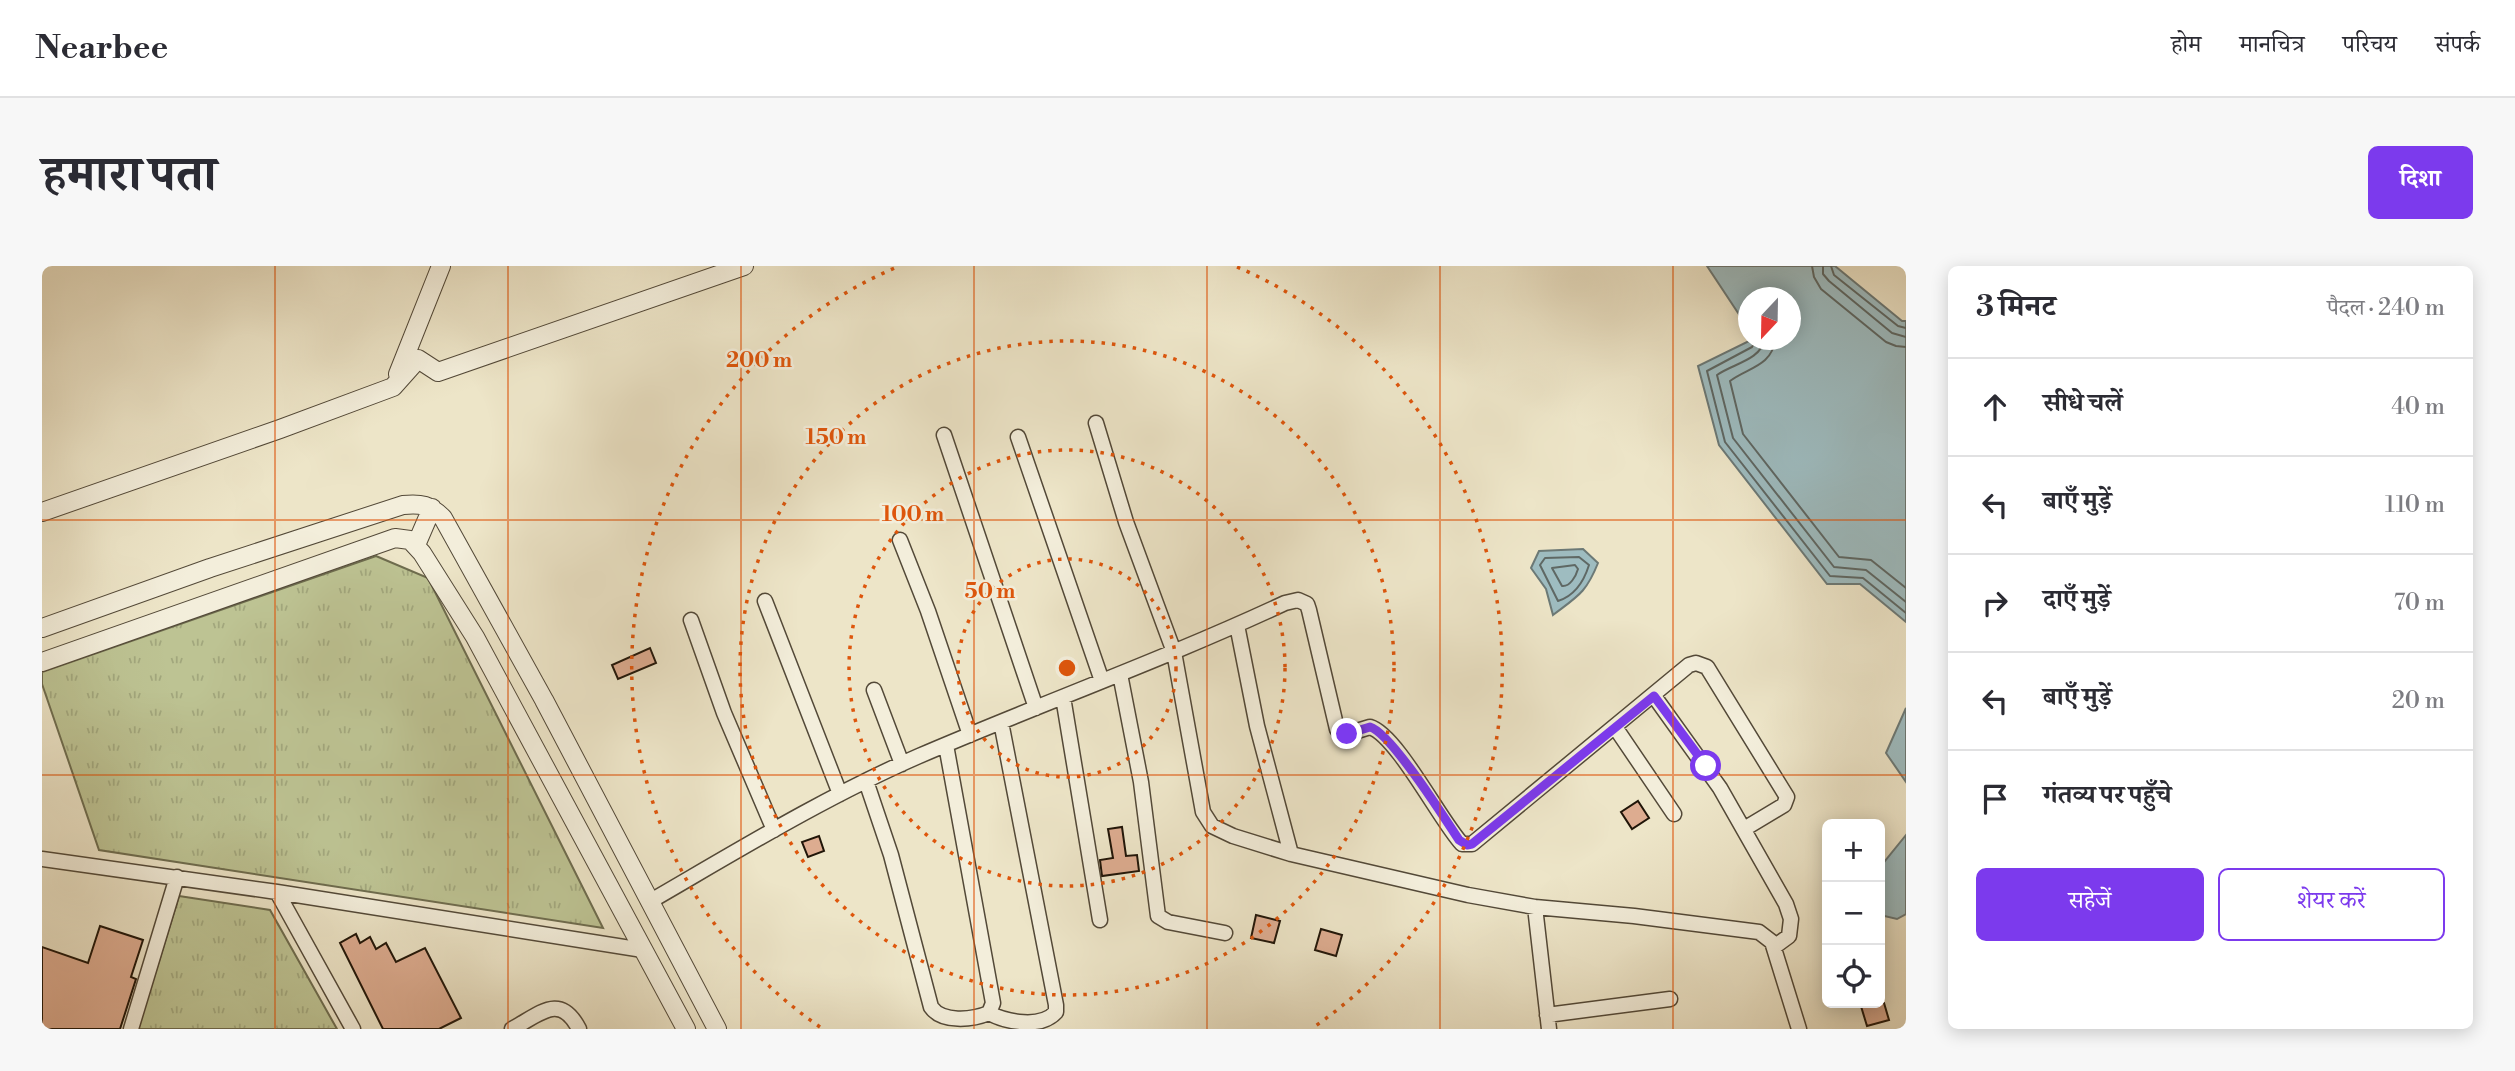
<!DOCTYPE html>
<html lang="hi">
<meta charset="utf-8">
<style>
body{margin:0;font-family:"Libre Bodoni","Noto Serif Devanagari",serif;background:#f7f7f7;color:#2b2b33}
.controls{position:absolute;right:21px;bottom:21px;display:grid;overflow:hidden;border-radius:10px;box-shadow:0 4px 18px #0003}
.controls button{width:63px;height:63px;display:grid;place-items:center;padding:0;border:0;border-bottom:2px solid #e1e1e2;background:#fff;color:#2b2b33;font:35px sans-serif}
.compass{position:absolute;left:1696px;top:21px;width:63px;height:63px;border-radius:50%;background:#fff;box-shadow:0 4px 18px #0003;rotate:202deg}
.stop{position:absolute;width:21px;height:21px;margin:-16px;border:5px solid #7c3aed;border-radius:50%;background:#fff}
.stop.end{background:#7c3aed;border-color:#fff;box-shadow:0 2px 7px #0008}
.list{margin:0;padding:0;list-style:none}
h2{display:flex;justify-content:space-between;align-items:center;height:91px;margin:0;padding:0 28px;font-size:30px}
h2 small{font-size:23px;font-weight:400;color:#7c7c81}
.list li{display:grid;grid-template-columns:46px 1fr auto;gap:21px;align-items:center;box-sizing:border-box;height:98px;padding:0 28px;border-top:2px solid #e1e1e2}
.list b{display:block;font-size:26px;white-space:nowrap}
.list em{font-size:23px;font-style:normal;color:#7c7c81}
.actions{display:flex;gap:14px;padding:21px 28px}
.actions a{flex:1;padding:16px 0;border:2px solid #7c3aed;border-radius:10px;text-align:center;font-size:24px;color:#7c3aed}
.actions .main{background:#7c3aed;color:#fff}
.icon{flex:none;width:38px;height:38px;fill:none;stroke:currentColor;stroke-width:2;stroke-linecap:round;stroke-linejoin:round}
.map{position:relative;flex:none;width:1864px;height:763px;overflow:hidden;border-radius:10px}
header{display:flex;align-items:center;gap:42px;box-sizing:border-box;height:98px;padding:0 35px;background:#fff;border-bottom:2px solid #e1e1e2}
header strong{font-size:33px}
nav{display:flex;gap:38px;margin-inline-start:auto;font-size:24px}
.intro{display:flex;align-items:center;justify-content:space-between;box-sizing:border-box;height:168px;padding:0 42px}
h1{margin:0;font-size:49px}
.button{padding:18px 32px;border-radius:10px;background:#7c3aed;color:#fff;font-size:24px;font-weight:700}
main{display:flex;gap:42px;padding:0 42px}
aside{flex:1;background:#fff;border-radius:10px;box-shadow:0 4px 18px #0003}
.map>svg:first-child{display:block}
</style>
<header>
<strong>Nearbee</strong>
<nav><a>होम</a><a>मानचित्र</a><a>परिचय</a><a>संपर्क</a></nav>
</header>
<div class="intro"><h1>हमारा पता</h1><a class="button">दिशा</a></div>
<main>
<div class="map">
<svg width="1864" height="763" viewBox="0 0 1864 763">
<defs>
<pattern id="park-tufts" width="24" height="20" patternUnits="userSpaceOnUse" patternTransform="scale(1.75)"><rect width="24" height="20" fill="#bdc393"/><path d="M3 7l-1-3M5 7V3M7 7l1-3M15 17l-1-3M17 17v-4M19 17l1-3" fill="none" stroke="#a2a77d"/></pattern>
</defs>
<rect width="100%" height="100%" fill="#ede5c8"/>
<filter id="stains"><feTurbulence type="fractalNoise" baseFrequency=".00286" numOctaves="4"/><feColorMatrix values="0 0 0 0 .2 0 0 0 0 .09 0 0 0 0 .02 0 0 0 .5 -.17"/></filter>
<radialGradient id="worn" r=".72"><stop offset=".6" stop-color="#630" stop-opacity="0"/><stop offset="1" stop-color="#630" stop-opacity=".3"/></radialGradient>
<path fill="url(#park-tufts)" stroke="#6e6c4e" stroke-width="2" d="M 334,290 L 386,312 L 561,662 L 57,584 L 0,418 L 0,406 Z
M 137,630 L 228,644 L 295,763 L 96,763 Z"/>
<path fill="#9ebcc0" stroke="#6c7976" stroke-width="2" d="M 1665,0 L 1793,0 L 1860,55 L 1864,55 L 1864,356 L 1818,318 L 1785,318 L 1677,179 L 1656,100 L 1709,74 L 1748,74 L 1748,32 L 1706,32 L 1706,62 Z
M 1541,283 L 1556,297 C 1544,327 1536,330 1511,349 L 1504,323 L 1489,302 L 1497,285 Z
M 1864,442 L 1864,516 L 1844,487 Z
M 1864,569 L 1864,648 L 1855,653 L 1838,649 L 1838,601 Z"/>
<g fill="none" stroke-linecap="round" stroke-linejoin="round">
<path stroke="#5f6864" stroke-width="2" d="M 1770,0 L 1772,11 L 1779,23 L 1844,76 L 1854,80 L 1864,81
M 1781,0 L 1781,8 L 1787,15 L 1850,67 L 1864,71
M 1789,0 L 1792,9 L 1856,60 L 1864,62
M 1714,74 L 1710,81 L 1665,105 L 1683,176 L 1788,310 L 1821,312 L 1864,347
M 1722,74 C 1719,94 1690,98 1675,109 L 1691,172 L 1792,301 L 1824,304 L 1864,336
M 1733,74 C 1730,100 1705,102 1688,115 L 1701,168 L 1797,291 L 1829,294 L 1864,322
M 1537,291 L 1547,299 C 1542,315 1532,330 1516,335 L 1498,299 L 1503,292 Z
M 1533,299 L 1536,303 C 1534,310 1528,321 1520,320 L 1510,302 Z"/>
</g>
<path fill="#ddac90" stroke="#201508" stroke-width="2" d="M 608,382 L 614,397 L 576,413 L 570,399 Z
M 1596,535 L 1607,552 L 1590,563 L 1579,546 Z
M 1080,561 L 1084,590 L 1095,589 L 1097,605 L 1060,610 L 1058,594 L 1071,592 L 1066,563 Z
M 777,570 L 782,585 L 766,591 L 760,576 Z
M 1214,649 L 1238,655 L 1232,677 L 1209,672 Z
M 58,660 L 101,674 L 89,711 L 94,713 L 78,763 L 0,763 L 0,681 L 46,697 Z
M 1279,663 L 1300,669 L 1294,690 L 1273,684 Z
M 314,668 L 318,677 L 328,671 L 334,683 L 344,677 L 354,696 L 383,682 L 419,752 L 397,763 L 341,763 L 298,677 Z
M 1818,737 L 1842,737 L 1847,754 L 1825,760 Z"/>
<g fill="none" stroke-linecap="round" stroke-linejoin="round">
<g stroke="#534938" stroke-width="17">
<path id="minor" d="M 1054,157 L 1084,256 L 1132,386 L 1161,546 L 1170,560 L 1191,570 L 1249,588 L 1426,629 L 1493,641 L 1592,650 L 1717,666 L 1730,676 L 1757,763
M 902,169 L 994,442
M 976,171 L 1060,415
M 858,274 L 886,345 L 928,469
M 723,335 L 798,528
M 649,354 L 682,447 L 732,564
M 1195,359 L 1215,460 L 1249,588
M 1078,408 L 1099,516 L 1116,650 L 1126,656 L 1183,667
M 832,424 L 860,498
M 1612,430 L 1678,522 L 1744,638 L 1749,653 L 1747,670 L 1732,681
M 1021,431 L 1058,654
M 1573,461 L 1632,548
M 824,515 L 849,589 L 889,741 C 900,757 930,754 947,747 L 951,737 L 904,479
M 0,593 L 235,626 L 601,684
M 235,626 L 311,763
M 607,636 C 695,585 783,531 877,490 C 998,438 1123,393 1243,337 L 1256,334 L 1265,338 L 1267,344 L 1295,463 L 1297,466 L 1305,468 L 1328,461 C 1355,469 1399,556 1420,578 L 1430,578 L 1647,399 L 1654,397 L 1665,401 L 1745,531 L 1742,539 L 1702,563
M 1493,641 L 1507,763
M 947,747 C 964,756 999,763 1014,746 L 1014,739 L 959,456
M 1505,749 L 1628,733
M 89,763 L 135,611
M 470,763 C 498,748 518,726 537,763"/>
</g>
<g stroke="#534938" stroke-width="20">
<path id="tertiary" d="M 356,108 L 399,0
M 0,246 L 238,163 L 351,121 L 376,93 L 396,106 L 702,0
M 374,279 L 390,242
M 0,362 L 168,302 L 361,239 C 379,237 388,239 401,252 L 502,434 L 675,763
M 0,396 L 353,272 L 368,274 L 380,287 L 433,371 L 644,763"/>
</g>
<use href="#minor" stroke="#f3eedb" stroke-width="14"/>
<use href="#tertiary" stroke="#f3eedb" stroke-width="18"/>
</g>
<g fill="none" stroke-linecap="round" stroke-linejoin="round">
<path stroke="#7c3aed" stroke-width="9" d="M 1305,468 L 1328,461 C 1349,467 1403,553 1417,574 L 1425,579 L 1430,578 L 1612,430 L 1664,500"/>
</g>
<path fill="none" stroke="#de560c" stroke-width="2" stroke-opacity="0.55" d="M 233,0 L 233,763M 466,0 L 466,763M 699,0 L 699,763M 932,0 L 932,763M 1165,0 L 1165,763M 1398,0 L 1398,763M 1631,0 L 1631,763M 0,254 L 1864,254M 0,509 L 1864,509"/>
<g fill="none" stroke="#de560c" stroke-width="3.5" stroke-dasharray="3.5 7">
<circle cx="1025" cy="402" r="109"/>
<circle cx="1025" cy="402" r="218"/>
<circle cx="1025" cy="402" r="327"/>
<path d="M778 761A436 436 0 0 1 855 1M1195 1A436 436 0 0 1 1272 761"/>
</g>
<circle cx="1025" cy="402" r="10" fill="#de560c" stroke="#f3eedb" stroke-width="3.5"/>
<g font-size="21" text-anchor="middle" font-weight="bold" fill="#de560c" stroke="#f3eedb" stroke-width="5" stroke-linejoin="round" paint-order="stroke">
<text x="717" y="101">200 m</text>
<text x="794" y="178">150 m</text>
<text x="871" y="255">100 m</text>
<text x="948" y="332">50 m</text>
</g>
<rect width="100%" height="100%" filter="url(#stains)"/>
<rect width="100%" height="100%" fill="url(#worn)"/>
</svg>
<div class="controls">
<button>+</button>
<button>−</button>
<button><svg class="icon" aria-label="locate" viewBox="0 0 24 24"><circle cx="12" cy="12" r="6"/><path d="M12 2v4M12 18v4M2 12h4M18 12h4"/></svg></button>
</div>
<svg class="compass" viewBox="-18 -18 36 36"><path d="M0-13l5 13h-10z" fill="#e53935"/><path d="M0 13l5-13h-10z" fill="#7c7c81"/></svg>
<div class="stop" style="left:1664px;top:500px"></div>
<div class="stop end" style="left:1305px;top:468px"></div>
</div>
<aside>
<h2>3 मिनट<small>पैदल · 240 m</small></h2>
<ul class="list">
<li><svg class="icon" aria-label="ahead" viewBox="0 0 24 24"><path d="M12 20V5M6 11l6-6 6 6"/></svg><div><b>सीधे चलें</b></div><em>40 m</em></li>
<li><svg class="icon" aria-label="left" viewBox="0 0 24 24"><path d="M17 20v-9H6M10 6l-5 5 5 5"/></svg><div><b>बाएँ मुड़ें</b></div><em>110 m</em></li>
<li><svg class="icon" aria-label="right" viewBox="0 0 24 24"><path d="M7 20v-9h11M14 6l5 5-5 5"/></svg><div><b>दाएँ मुड़ें</b></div><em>70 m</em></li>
<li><svg class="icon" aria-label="left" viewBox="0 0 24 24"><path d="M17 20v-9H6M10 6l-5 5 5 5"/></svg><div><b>बाएँ मुड़ें</b></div><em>20 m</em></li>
<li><svg class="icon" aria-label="arrive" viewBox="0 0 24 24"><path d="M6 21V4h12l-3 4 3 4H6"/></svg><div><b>गंतव्य पर पहुँचे</b></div></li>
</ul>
<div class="actions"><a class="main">सहेजें</a><a>शेयर करें</a></div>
</aside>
</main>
